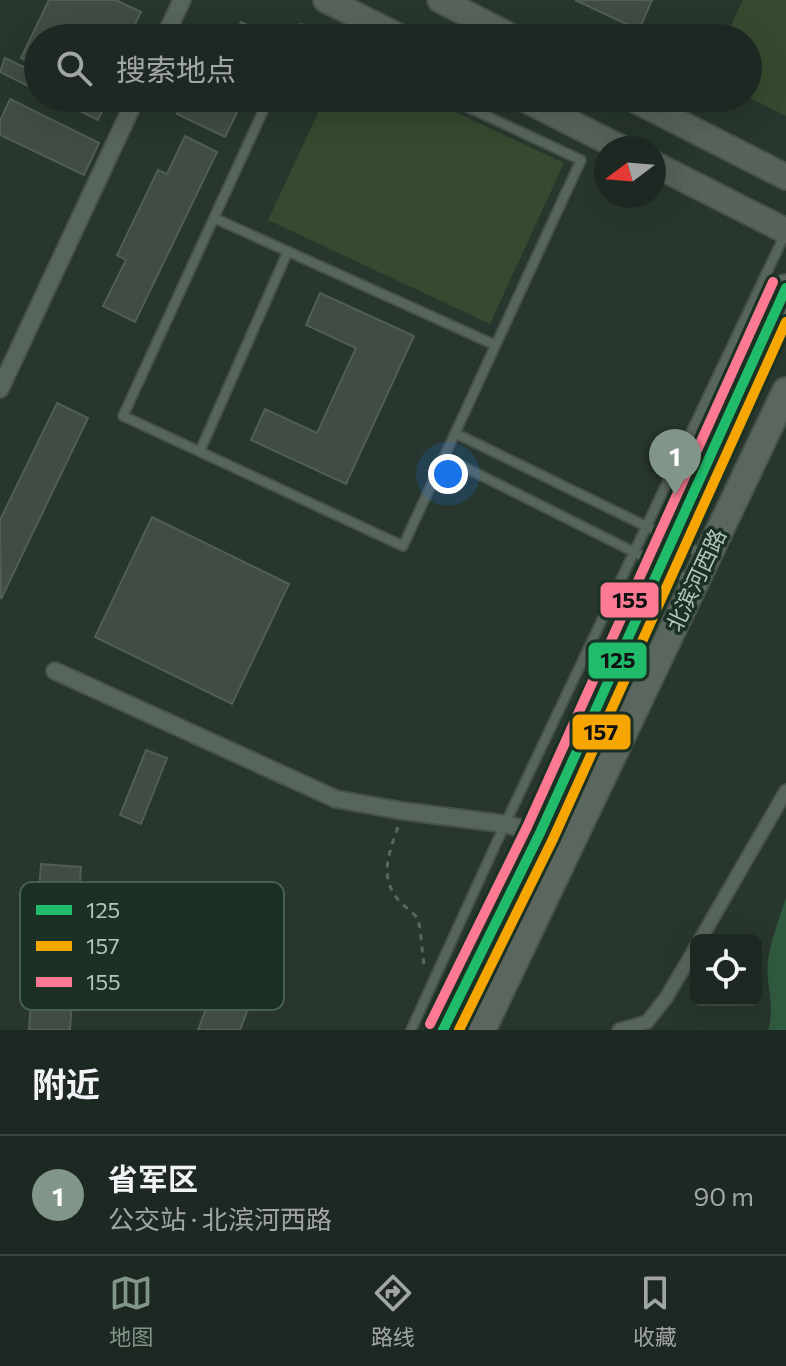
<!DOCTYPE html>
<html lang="zh">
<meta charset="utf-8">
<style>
body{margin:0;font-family:Commissioner,"Noto Sans SC",sans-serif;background:#2b342f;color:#f1f3f6}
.controls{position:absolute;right:24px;bottom:24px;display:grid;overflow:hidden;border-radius:12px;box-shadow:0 8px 32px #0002}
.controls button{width:72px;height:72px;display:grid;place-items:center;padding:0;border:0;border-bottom:2px solid #3c4440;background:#1e2822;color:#f1f3f6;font:40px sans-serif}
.compass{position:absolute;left:594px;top:136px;width:72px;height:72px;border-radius:50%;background:#1e2822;box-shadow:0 8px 32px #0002;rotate:254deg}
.you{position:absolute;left:448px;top:474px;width:28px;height:28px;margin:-20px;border:6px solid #fff;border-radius:50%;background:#1a73e8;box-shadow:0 0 0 12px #1a73e833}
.badge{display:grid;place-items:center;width:52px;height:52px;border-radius:50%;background:#829589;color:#fff;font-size:26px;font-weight:700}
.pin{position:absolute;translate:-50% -66px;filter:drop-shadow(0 2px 4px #0008)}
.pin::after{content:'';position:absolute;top:42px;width:28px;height:24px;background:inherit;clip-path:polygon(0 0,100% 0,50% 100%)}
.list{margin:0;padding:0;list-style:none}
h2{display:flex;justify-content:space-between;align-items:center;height:104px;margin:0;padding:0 32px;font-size:34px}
h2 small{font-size:26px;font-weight:400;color:#a1a6a5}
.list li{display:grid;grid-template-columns:52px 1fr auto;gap:24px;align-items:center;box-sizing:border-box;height:120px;padding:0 32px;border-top:2px solid #3c4440}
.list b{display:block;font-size:30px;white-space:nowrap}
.list p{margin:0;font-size:26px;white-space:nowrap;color:#a1a6a5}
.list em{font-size:26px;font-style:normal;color:#a1a6a5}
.icon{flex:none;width:44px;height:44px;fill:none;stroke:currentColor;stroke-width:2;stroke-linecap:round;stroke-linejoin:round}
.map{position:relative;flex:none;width:786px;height:1030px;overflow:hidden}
.search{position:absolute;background:#1e2822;box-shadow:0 8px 32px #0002;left:24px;right:24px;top:24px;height:88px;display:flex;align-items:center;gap:20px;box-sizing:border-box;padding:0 28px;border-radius:44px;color:#a1a6a5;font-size:30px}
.sheet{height:224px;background:#1e2822}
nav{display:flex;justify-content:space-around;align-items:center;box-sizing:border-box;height:112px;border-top:2px solid #3c4440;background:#1e2822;font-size:22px;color:#a1a6a5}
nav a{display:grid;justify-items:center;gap:4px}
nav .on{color:#829589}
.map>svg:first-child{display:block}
</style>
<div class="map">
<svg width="786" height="1030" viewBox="0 0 786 1030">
<rect width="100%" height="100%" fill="#28362d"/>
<path fill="#37492f" d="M 743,0 L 786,0 L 786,116 L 748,97 L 748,38 L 725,38 Z
M 325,98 L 425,98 L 564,163 L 490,324 L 268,220 Z"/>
<path fill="#305a3f" d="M 786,897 L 786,1030 L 768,1030 C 776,1006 765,984 768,960 C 771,939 780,917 786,897 Z"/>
<path fill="#404c44" stroke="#505e55" stroke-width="2" d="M 49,0 L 116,0 L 141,12 L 128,38 L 38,38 L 38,66 L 21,58 Z
M 575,0 L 652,0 L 639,30 Z
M 241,22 L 272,38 L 233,38 Z
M 5,58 L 38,74 L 38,91 L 0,72 Z
M 53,98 L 87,98 L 104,107 L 98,120 Z
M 185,98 L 244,98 L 225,137 L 177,114 Z
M 10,99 L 99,143 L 84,175 L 0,135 L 0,121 Z
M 185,136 L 217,152 L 135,322 L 103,306 L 126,260 L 117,255 L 158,170 L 167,174 Z
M 320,293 L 414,336 L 346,484 L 251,440 L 265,409 L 317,433 L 356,348 L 306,325 Z
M 57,403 L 88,418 L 1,599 L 0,520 Z
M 152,517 L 289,584 L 232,704 L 95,637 Z
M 146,750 L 167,758 L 141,824 L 120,815 Z
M 41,864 L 81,867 L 70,1030 L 29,1030 Z
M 225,958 L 262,972 L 240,1030 L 198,1030 Z"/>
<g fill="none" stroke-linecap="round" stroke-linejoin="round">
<g stroke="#46514a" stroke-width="12">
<path id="service" d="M 297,38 L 301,29 L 319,38
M 269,98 L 123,416 L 403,546 L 581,160 L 448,98
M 214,218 L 495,345
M 455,433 L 703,554
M 200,451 L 288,251
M 444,457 L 690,580
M 411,1030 L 505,824 L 786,232"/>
</g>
<g stroke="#46514a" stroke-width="16">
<path id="pedestrian" d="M 700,940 L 786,791
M 619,1030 L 647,1022 L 666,998 L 696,947"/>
</g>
<g stroke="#46514a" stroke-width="20">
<path id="minor" d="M 164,38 L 182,0
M 0,389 L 136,98
M 55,671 L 336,799 L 403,811 L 505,824 L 540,833"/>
</g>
<g stroke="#46514a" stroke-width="28">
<path id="secondary" d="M 326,0 L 402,38
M 440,0 L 514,38
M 522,98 L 621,148
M 631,98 L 786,177
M 654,164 L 786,231"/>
</g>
<g stroke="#46534a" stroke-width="30">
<path id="primary" d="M 443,1030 L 540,833 L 786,288
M 482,1030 L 786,391"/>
</g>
<path stroke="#5a665d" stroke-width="3" stroke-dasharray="6 6" stroke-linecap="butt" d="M 398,827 C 389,854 378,877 400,902 C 405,907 415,913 418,920 C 421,928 422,957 425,969"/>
<use href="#service" stroke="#58655c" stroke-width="8"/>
<use href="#pedestrian" stroke="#58655c" stroke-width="12"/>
<use href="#minor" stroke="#58655c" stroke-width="16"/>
<use href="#secondary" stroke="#57635b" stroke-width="24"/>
<use href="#primary" stroke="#5b665f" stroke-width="26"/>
<g stroke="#1b3123" stroke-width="16">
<path id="bus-1" d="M 443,1030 L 540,833 L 786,288"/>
</g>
<g stroke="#1b3123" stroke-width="16">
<path id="bus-2" d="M 459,1030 L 553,839 L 786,322"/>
</g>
<g stroke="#1b3123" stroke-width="16">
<path id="bus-3" d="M 430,1024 L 527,827 L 773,282"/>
</g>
<use href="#bus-1" stroke="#20bc6c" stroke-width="10"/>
<use href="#bus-2" stroke="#f7a600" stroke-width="10"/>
<use href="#bus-3" stroke="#fe7a93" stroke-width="10"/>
</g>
<g text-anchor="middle" stroke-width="7" stroke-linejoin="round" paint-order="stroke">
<g font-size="22" fill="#b2c8ba" stroke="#1b3123">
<text transform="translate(696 580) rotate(-65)" y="8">北滨河西路</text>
</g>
</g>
<rect x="20" y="882" width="264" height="128" rx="12" fill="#1b3123" stroke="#485e50" stroke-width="2"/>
<rect x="36" y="905" width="36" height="10" fill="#20bc6c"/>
<rect x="36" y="941" width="36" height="10" fill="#f7a600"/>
<rect x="36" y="977" width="36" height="10" fill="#fe7a93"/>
<g font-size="22" fill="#b2c8ba">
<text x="86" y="918">125</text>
<text x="86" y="954">157</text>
<text x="86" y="990">155</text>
</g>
<g stroke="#1b3123" stroke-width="3">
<rect x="599" y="581" width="61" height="38" rx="8" fill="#fe7a93"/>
<rect x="587" y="641" width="61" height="39" rx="8" fill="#20bc6c"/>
<rect x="571" y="713" width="61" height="38" rx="8" fill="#f7a600"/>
</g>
<g font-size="22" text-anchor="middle" font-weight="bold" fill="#111">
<text x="630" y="608">155</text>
<text x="618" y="668">125</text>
<text x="601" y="740">157</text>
</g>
</svg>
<div class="controls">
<button><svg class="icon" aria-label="locate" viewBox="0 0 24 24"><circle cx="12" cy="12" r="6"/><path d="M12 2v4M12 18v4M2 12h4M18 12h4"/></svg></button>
</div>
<svg class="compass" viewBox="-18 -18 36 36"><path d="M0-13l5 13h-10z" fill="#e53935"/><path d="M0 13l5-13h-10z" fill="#a1a6a5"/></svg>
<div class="you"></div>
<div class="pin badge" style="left:675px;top:495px">1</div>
<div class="search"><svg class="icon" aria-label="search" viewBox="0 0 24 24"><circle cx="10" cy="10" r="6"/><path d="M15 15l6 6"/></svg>搜索地点</div>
</div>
<section class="sheet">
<h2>附近<small></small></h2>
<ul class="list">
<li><span class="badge">1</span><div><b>省军区</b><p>公交站 · 北滨河西路</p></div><em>90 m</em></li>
</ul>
</section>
<nav>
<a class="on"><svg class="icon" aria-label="map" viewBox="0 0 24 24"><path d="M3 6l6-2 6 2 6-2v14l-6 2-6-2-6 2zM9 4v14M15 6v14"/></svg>地图</a>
<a><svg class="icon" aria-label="directions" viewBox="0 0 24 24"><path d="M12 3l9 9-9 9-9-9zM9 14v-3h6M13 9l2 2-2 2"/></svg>路线</a>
<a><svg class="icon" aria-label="saved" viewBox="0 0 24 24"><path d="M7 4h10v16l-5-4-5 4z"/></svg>收藏</a>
</nav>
